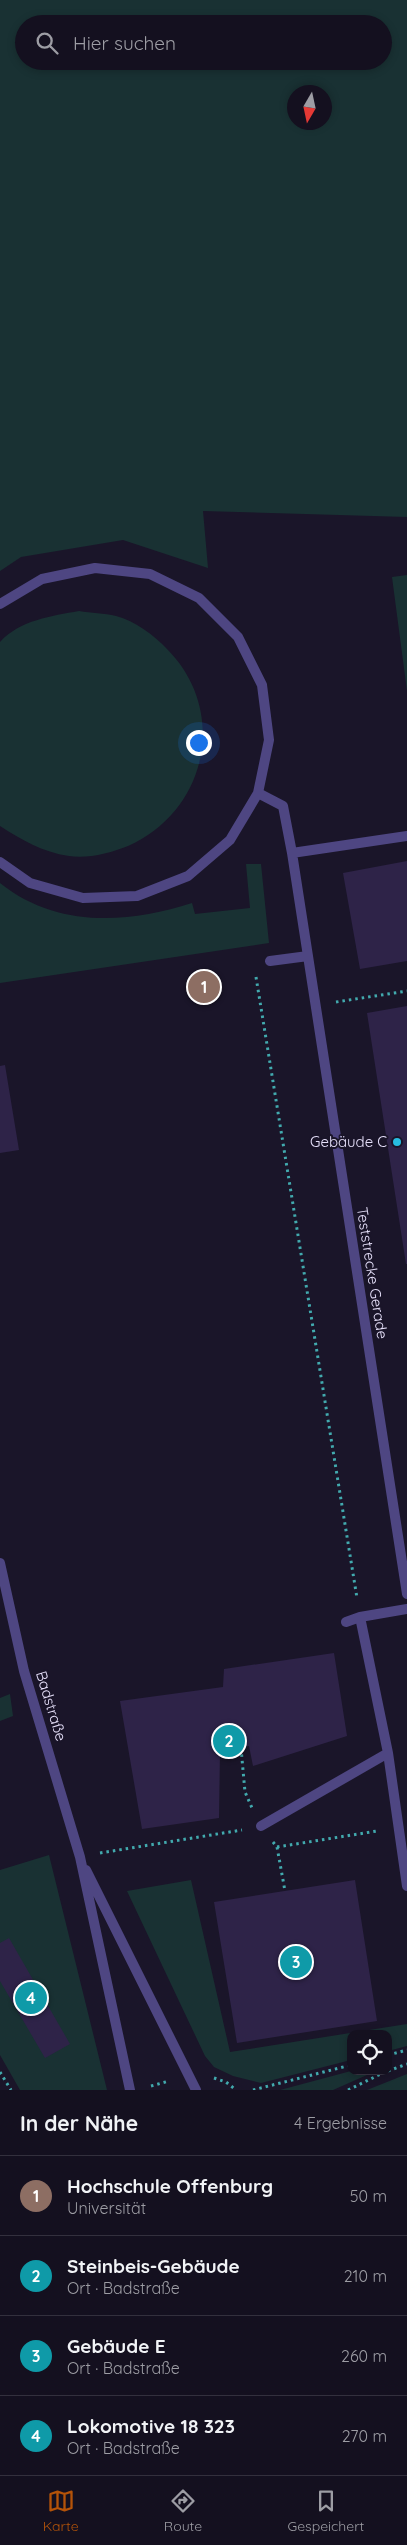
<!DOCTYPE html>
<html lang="de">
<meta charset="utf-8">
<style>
body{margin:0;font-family:Quicksand,sans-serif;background:#211e2c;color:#f1f3f6}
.controls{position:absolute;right:15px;bottom:15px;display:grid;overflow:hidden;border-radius:10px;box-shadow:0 2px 8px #0003}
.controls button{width:45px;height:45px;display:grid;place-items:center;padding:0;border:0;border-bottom:1px solid #33303d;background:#14101f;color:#f1f3f6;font:25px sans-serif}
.compass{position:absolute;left:287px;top:85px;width:45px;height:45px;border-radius:50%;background:#14101f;box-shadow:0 2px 8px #0003;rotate:189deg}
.you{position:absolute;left:198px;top:742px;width:18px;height:18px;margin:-12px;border:4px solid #fff;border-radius:50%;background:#1a73e8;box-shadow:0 0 0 8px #1a73e833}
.badge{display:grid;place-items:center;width:32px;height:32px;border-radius:50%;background:#b45309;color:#fff;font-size:16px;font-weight:700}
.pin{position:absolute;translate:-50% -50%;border:2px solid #fff;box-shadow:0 1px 5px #0006}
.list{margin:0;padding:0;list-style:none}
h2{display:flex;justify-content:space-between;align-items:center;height:65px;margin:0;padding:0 20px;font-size:21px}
h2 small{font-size:16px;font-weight:400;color:#9d9da4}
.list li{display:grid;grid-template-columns:32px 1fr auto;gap:15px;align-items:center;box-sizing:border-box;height:80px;padding:0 20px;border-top:1px solid #33303d}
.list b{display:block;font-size:19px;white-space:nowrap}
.list p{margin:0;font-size:16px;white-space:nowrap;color:#9d9da4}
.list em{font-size:16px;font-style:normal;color:#9d9da4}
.icon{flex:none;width:28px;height:28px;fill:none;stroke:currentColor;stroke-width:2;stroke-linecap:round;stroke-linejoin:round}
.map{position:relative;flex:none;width:407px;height:2090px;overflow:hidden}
.search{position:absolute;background:#14101f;box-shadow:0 2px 8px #0003;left:15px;right:15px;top:15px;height:55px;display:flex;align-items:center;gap:12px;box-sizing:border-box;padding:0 18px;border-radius:28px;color:#9d9da4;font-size:19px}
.sheet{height:385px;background:#14101f}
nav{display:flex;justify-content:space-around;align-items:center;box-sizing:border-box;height:70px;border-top:1px solid #33303d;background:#14101f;font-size:14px;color:#9d9da4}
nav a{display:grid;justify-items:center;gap:2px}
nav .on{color:#b45309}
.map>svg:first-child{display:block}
</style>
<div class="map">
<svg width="407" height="2090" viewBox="0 0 407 2090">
<rect width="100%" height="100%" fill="#1a1529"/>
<path fill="#193133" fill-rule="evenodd" d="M 0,0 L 407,0 L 407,517 L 203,511 L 208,568 L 123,540 L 21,557 L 0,571 ZM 24,24 L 383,24 L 383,61 L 24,61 ZM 294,92 L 324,92 L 324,122 L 294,122 Z
M 407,575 L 407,691 L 392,577 Z
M 79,611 C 91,613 104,613 116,616 C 135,621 154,635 167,649 C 229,711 207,811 128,846 C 111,853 87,859 69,856 C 42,852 22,840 0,826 L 0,642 C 20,620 52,616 79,611 Z
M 246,864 L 261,864 L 269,943 L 0,983 L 0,883 C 56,928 127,924 192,903 L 195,914 L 250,908 Z
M 10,1694 L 13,1716 L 0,1721 L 0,1698 Z
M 49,1855 L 107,2090 L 20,2090 L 0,2055 L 0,1870 Z
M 191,1880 L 230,2052 L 407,2024 L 407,2046 L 388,2051 L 388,2034 L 351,2034 L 351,2060 L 261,2083 L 233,2076 L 214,2067 L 205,2056 L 127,1891 Z
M 351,2071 L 376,2071 L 333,2090 L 280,2090 Z
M 407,2074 L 407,2090 L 367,2090 Z"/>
<path fill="#2e2348" d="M 407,861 L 407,961 L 360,969 L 343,873 Z
M 407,1006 L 407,1264 L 406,1264 L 367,1013 Z
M 5,1065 L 19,1150 L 0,1153 L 0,1066 Z
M 334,1653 L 347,1736 L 253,1766 L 249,1746 L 220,1751 L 219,1818 L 142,1829 L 120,1701 L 223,1687 L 224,1669 Z
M 355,1880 L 377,2021 L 237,2043 L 214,1902 Z
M 9,1938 L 70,2044 L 45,2058 L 0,1981 L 0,1943 Z"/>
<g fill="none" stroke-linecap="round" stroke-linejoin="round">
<path stroke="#42aaae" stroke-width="3" stroke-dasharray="2.5 4" stroke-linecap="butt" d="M 256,977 L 357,1598
M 336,1002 L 407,991
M 241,1748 L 245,1792 L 252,1808
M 273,1842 L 277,1847 L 285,1891
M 277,1847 L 377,1831
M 100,1853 L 242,1830
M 388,2055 L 407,2050
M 388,2071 L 407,2064
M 0,2072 L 11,2090
M 214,2078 L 226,2082 L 236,2090
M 151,2086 L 169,2081
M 253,2090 L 351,2065
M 348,2090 L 387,2071"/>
<path stroke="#4e4682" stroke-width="10" d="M 0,604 L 42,579 L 95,568 L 150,574 L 199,598 L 238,637 L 262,685 L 269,740 L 258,793 L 230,840 L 188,876 L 137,896 L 83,898 L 30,883 L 0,862
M 258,793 L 283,806 L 292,853 L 407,1594
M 292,853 L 407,836
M 270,961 L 308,956
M 360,1617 L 388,1753 L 407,1886
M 346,1622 L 360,1617 L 407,1609
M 261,1826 L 388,1753"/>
<path stroke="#4e4682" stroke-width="10" d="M 0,1563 L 24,1671 L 80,1857 L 130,2090
M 86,1870 L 196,2090"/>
</g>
<circle fill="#27bde1" stroke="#1a1529" stroke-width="2" cx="397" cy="1142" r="5"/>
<g text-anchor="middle" stroke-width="4" stroke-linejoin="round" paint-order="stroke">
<g font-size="15" fill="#e7e1fb" stroke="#1a1529" text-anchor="end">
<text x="387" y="1147">Gebäude C</text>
</g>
<g font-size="15" fill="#e7e1fb" stroke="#1a1529">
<text transform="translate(372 1273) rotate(81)" y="5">Teststrecke Gerade</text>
<text transform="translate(51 1706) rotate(73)" y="5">Badstraße</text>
</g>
</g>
</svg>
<div class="controls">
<button><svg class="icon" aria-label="locate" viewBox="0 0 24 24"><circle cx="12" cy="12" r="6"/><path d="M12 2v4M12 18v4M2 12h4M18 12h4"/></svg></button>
</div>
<svg class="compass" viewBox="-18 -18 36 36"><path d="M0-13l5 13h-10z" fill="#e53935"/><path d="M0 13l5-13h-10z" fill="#9d9da4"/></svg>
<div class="you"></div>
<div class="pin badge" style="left:204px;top:987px;background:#8d6e63">1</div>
<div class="pin badge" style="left:229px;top:1741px;background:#0f9aa8">2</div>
<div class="pin badge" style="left:296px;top:1962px;background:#0f9aa8">3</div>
<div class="pin badge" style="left:31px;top:1998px;background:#0f9aa8">4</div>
<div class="search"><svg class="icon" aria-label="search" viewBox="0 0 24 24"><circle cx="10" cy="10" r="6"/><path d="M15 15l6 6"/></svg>Hier suchen</div>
</div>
<section class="sheet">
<h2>In der Nähe<small>4 Ergebnisse</small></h2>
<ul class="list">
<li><span class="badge" style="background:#8d6e63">1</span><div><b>Hochschule Offenburg</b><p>Universität</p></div><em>50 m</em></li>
<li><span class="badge" style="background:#0f9aa8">2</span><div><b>Steinbeis-Gebäude</b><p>Ort · Badstraße</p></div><em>210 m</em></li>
<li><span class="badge" style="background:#0f9aa8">3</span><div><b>Gebäude E</b><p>Ort · Badstraße</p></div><em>260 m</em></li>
<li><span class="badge" style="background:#0f9aa8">4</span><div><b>Lokomotive 18 323</b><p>Ort · Badstraße</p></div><em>270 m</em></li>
</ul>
</section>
<nav>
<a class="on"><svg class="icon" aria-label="map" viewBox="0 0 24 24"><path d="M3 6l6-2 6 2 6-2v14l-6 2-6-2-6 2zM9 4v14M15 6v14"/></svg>Karte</a>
<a><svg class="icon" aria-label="directions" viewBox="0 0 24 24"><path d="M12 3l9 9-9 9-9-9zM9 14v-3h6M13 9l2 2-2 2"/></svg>Route</a>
<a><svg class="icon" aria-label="saved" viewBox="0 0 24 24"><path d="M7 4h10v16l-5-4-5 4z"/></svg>Gespeichert</a>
</nav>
